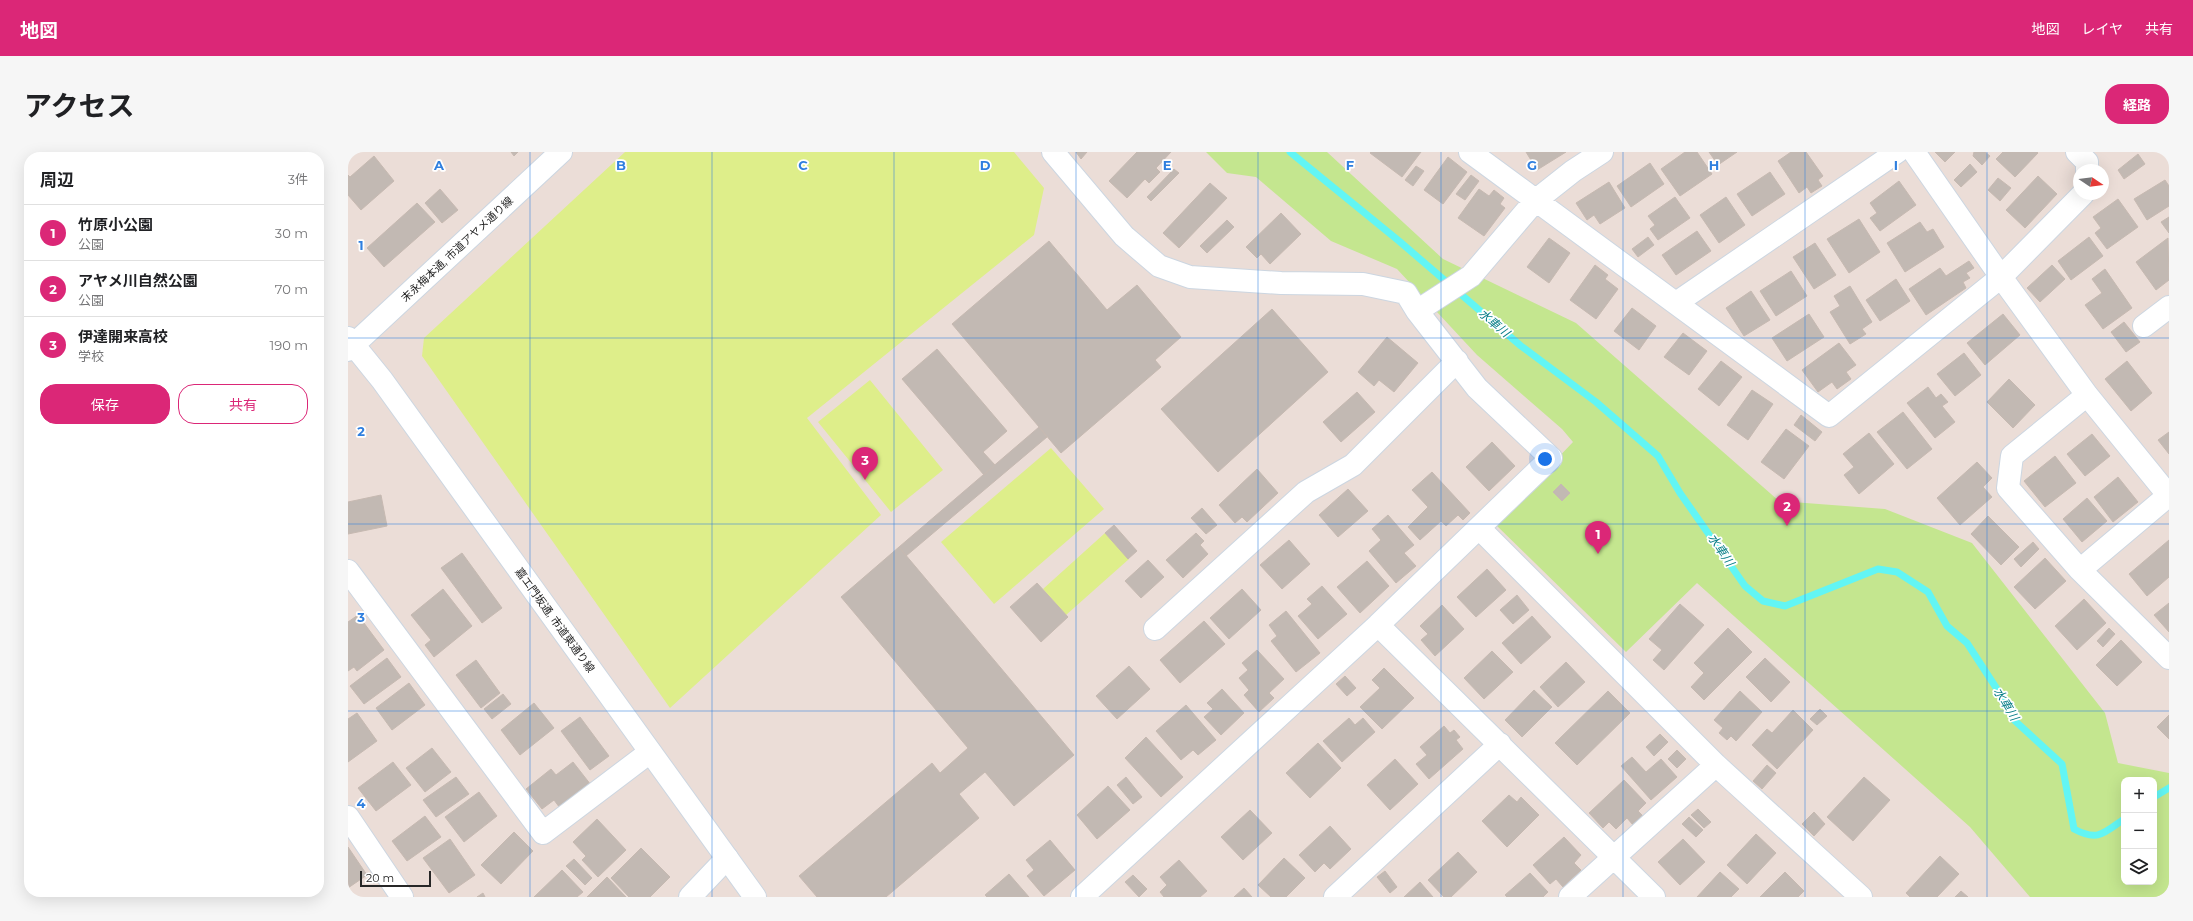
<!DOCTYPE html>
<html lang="ja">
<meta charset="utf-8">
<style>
body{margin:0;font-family:Montserrat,"Noto Sans JP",sans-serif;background:#f6f6f6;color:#202124}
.controls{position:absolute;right:12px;bottom:12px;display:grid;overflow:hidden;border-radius:8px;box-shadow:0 4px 16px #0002}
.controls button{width:36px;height:36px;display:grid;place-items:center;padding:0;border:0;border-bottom:1px solid #e0e0e0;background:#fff;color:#202124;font:20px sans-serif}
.compass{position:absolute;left:1725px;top:12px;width:36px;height:36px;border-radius:50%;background:#fff;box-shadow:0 4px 16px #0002;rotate:103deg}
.scale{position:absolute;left:12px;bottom:10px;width:71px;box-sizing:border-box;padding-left:4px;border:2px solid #272727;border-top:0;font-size:11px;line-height:14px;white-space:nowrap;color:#272727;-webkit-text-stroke:3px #fff;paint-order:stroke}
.you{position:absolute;left:1197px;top:307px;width:14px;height:14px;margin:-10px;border:3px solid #fff;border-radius:50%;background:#1a73e8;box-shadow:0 0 0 6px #1a73e833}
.badge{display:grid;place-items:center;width:26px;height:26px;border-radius:50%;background:#db2777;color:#fff;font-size:13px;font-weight:700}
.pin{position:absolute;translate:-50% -33px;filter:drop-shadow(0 1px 2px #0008)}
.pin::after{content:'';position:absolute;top:21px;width:14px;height:12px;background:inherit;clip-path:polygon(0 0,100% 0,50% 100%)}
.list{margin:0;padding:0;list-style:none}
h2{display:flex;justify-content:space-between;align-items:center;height:52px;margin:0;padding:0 16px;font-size:17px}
h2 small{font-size:13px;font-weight:400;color:#757577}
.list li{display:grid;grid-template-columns:26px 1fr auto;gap:12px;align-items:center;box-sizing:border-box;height:56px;padding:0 16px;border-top:1px solid #e0e0e0}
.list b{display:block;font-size:15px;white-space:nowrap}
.list p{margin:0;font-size:13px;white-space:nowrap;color:#757577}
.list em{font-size:13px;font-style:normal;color:#757577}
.actions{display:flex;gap:8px;padding:12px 16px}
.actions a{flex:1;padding:9px 0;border:1px solid #db2777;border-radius:16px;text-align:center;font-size:14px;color:#db2777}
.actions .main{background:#db2777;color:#fff}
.icon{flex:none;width:22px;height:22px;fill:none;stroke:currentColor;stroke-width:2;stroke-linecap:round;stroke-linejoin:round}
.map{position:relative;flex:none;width:1821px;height:745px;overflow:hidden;border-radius:16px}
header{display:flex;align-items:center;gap:24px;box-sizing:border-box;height:56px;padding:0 20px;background:#db2777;color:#fff}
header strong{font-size:19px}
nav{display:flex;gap:22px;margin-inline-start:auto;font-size:14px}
.intro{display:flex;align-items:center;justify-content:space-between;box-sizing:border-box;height:96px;padding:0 24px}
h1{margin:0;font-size:28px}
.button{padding:10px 18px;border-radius:16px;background:#db2777;color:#fff;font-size:14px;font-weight:700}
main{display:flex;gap:24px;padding:0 24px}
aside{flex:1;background:#fff;border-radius:16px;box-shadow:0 4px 16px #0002}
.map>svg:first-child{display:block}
</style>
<header>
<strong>地図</strong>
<nav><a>地図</a><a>レイヤ</a><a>共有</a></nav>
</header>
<div class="intro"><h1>アクセス</h1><a class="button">経路</a></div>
<main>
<aside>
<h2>周辺<small>3件</small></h2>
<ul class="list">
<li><span class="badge">1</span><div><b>竹原小公園</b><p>公園</p></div><em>30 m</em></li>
<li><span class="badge">2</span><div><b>アヤメ川自然公園</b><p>公園</p></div><em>70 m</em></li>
<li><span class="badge">3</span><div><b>伊達開来高校</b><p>学校</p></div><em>190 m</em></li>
</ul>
<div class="actions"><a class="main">保存</a><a>共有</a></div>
</aside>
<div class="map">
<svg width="1821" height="745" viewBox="0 0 1821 745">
<rect width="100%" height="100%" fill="#ebddd7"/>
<path fill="#c4e68f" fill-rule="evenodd" d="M 858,0 L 979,0 L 1095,107 L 1228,171 L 1431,349 L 1537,357 L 1624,391 L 1757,561 L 1770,611 L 1821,621 L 1821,745 L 1682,745 L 1622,675 L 1349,431 L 1278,500 L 1147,372 L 1225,290 L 1214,277 L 1129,203 L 1049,117 L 983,89 L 908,25 L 879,21 ZM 1776,628 L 1806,628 L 1806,730 L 1776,730 Z"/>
<path fill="#deee8a" d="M 277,0 L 666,0 L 696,36 L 686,83 L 459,266 L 533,363 L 322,556 L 74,204 L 76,186 Z
M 522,228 L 595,318 L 543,360 L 470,270 Z
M 703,296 L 756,357 L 646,452 L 593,390 Z
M 757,381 L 781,407 L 718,463 L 695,437 Z"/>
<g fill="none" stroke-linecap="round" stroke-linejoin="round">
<path stroke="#62f5f4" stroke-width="7" d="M 942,0 L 1051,89 L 1173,194 L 1248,250 L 1310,304 L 1332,341 L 1397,434 L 1415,449 L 1437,454 L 1530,417 L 1549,420 L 1580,440 L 1599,474 L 1619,491 L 1658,551 L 1666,568 L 1714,612 L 1726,677 C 1750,690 1756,681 1776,667
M 1806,645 L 1821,636"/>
</g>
<path fill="#c2b9b3" stroke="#c6b9b1" d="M 163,0 L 170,0 L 166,4 Z
M 728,0 L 739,0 L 733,7 Z
M 789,0 L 823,0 L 808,16 L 812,20 L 801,31 L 797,27 L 779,46 L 761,29 Z
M 1023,0 L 1073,0 L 1054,25 L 1022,1 Z
M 1178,0 L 1218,0 L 1189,18 Z
M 1337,0 L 1349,0 L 1364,22 L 1332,44 L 1313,17 Z
M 1361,0 L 1389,0 L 1370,13 Z
M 1443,0 L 1458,0 L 1475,24 L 1470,28 L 1474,34 L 1463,41 L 1459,35 L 1451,41 L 1430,9 Z
M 1587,0 L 1607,0 L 1597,10 Z
M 1626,0 L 1637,0 L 1642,4 L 1634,13 L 1625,4 Z
M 1655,0 L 1689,0 L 1690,1 L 1667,25 L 1648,7 Z
M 1790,2 L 1797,12 L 1776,27 L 1770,18 Z
M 26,4 L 46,29 L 13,58 L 0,43 L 0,23 L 2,25 Z
M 1100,5 L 1119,20 L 1095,52 L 1076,38 Z
M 1302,11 L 1316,32 L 1283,55 L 1269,34 Z
M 1622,12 L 1629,20 L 1613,35 L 1606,28 Z
M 1068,14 L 1076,19 L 1065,34 L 1057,28 Z
M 826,17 L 831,21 L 803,49 L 799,45 Z
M 1422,20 L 1437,42 L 1404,64 L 1389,42 Z
M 1123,23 L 1131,29 L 1117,48 L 1108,42 Z
M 1690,24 L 1709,42 L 1677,76 L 1658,58 Z
M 1650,26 L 1663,36 L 1652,49 L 1640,38 Z
M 1817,28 L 1821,34 L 1821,54 L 1799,68 L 1786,47 Z
M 1551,29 L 1568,53 L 1532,79 L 1522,66 L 1529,61 L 1522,51 Z
M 1261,30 L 1277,56 L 1252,72 L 1246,63 L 1239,68 L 1228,51 Z
M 862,31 L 879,46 L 831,96 L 815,81 Z
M 92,37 L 110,58 L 94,71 L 77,51 Z
M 1131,37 L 1141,44 L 1146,38 L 1156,46 L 1152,52 L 1157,56 L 1136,84 L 1110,66 Z
M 1327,45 L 1342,66 L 1310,88 L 1302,77 L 1307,73 L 1300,64 Z
M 1378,45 L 1397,73 L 1371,91 L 1352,63 Z
M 1770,47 L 1790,75 L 1759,97 L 1747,81 L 1753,76 L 1745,65 Z
M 69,51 L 87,70 L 36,115 L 19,96 Z
M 933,61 L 953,82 L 922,112 L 913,102 L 909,106 L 898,95 Z
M 1821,65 L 1821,81 L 1813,70 Z
M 1511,67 L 1532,100 L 1501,121 L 1479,87 Z
M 879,68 L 886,75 L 859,101 L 852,94 Z
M 1572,70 L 1579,80 L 1585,77 L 1596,95 L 1557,120 L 1539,91 Z
M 1349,79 L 1363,99 L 1328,123 L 1314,103 Z
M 1300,85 L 1306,93 L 1290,105 L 1284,97 Z
M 1741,85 L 1755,104 L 1723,128 L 1710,109 Z
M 1201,86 L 1222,101 L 1201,131 L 1179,115 Z
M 1820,86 L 1821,128 L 1808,138 L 1788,110 Z
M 701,89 L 759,158 L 789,133 L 833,185 L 807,208 L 813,215 L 713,301 L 604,172 Z
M 1467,91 L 1488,123 L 1466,137 L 1445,105 Z
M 1621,109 L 1626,116 L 1618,121 L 1622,126 L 1615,130 L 1618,136 L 1578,163 L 1561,137 L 1592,116 L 1598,124 Z
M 1247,113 L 1260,123 L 1257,127 L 1270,137 L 1248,167 L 1222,148 Z
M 1704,113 L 1717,127 L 1692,150 L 1679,136 Z
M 1757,117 L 1784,156 L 1755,177 L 1737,153 L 1754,141 L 1744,127 Z
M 1443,119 L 1459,144 L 1428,164 L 1412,139 Z
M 1548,127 L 1562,149 L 1532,169 L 1518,148 Z
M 1502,134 L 1524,170 L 1514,177 L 1518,182 L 1502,192 L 1482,160 L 1492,154 L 1486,144 Z
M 1403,139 L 1422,168 L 1396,184 L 1378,156 Z
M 1284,156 L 1308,174 L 1291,198 L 1266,179 Z
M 924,157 L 980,220 L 870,320 L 813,257 Z
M 1461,162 L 1476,185 L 1439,209 L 1424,186 Z
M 1655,162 L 1672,183 L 1637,213 L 1619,191 Z
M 1776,170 L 1792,190 L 1778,200 L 1763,180 Z
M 1335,181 L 1359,199 L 1341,223 L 1316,205 Z
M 1039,185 L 1070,211 L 1046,240 L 1031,228 L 1026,234 L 1010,220 Z
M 1491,191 L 1508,213 L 1498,220 L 1503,227 L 1489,237 L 1484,230 L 1470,240 L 1454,218 Z
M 589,197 L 659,279 L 635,300 L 647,313 L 636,323 L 554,227 Z
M 1616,201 L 1633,223 L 1607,244 L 1589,222 Z
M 1373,209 L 1394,225 L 1371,254 L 1350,237 Z
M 1779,209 L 1804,241 L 1783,259 L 1757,227 Z
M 1661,227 L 1687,253 L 1665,276 L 1639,250 Z
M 1580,235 L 1588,246 L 1593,242 L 1600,250 L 1594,254 L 1607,270 L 1587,286 L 1559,251 Z
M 1404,238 L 1425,252 L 1400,288 L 1379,273 Z
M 1009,240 L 1027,260 L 993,290 L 975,270 Z
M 1555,260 L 1584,297 L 1559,317 L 1529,280 Z
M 1453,263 L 1474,280 L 1467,289 L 1446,273 Z
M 691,275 L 699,285 L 558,404 L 551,395 Z
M 1438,277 L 1461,294 L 1436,327 L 1413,310 Z
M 1821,280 L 1821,302 L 1810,288 Z
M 1521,281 L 1546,312 L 1511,342 L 1496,323 L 1506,315 L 1495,302 Z
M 1744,282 L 1762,304 L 1737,324 L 1719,302 Z
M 1144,290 L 1167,314 L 1141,339 L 1118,315 Z
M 1707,304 L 1728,331 L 1697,355 L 1676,329 Z
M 1629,310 L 1644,326 L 1635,335 L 1644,345 L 1612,373 L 1589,346 Z
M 909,317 L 930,341 L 899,370 L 894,365 L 887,371 L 871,353 Z
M 1084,320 L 1122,361 L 1115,368 L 1110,363 L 1098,374 L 1093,369 L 1072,388 L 1060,375 L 1080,355 L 1064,338 Z
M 1770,325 L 1790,350 L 1765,370 L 1746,345 Z
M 1213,332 L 1222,341 L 1214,349 L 1205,340 Z
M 1000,337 L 1020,359 L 990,385 L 971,363 Z
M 33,343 L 39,374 L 0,382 L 0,350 Z
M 1739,346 L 1759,369 L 1734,390 L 1715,367 Z
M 854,356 L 869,373 L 858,382 L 843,366 Z
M 1040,363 L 1066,393 L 1056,401 L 1068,414 L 1048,431 L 1021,399 L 1033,388 L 1024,377 Z
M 1640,364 L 1671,395 L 1653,413 L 1623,382 Z
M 766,373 L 789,399 L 780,407 L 757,381 Z
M 848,381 L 856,389 L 852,393 L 860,402 L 835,426 L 818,408 Z
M 941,388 L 962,412 L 934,437 L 912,413 Z
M 1821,388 L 1821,425 L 1799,444 L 1781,422 Z
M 1685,390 L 1691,397 L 1673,415 L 1666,407 Z
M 551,395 L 726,603 L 666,654 L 637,620 L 611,642 L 631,666 L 538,745 L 469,745 L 451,724 L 584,611 L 592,621 L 620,596 L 493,445 Z
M 114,401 L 154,456 L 134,471 L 93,416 Z
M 1697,406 L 1718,429 L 1687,457 L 1666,435 Z
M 800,408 L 816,425 L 793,446 L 777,429 Z
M 1019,409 L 1041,434 L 1012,461 L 989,435 Z
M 1139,417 L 1158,438 L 1128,465 L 1109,445 Z
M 689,431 L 720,465 L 693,490 L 662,455 Z
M 974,434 L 999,462 L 970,487 L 950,464 L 964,452 L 959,447 Z
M 95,437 L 124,474 L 86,505 L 77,493 L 83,488 L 63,463 Z
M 894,437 L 913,458 L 881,487 L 862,466 Z
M 1169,443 L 1181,458 L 1165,472 L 1152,458 Z
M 1736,447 L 1758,471 L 1729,498 L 1707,474 Z
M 1821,451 L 1821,480 L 1806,463 Z
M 1332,452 L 1356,473 L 1316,518 L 1305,508 L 1314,498 L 1301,487 Z
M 1094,453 L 1116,477 L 1087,504 L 1073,488 L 1080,482 L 1072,474 Z
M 938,459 L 972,501 L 948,520 L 923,489 L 929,484 L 921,473 Z
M 10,463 L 36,498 L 9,519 L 6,515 L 0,519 L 0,470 Z
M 1184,464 L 1203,485 L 1173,512 L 1154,491 Z
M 856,469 L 877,492 L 832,531 L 812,508 Z
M 1380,476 L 1404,500 L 1356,548 L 1343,535 L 1356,521 L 1346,511 Z
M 1761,476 L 1767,482 L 1755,495 L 1749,489 Z
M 1773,488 L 1794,510 L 1769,534 L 1748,513 Z
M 909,498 L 936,527 L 921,541 L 926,546 L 911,560 L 896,543 L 901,538 L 891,526 L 900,518 L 894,511 Z
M 1144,499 L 1165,520 L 1136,547 L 1116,526 Z
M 39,506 L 53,525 L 16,552 L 2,534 Z
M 1417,506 L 1442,530 L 1423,550 L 1398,525 Z
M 128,508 L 152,541 L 133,556 L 108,523 Z
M 1218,510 L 1237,530 L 1210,555 L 1192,535 Z
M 781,514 L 802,537 L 769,567 L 748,544 Z
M 1036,516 L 1066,546 L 1034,577 L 1012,555 L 1032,536 L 1024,528 Z
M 997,524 L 1008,536 L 999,544 L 988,532 Z
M 61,531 L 77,553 L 44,578 L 28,556 Z
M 874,537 L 896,561 L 873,583 L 856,565 L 865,557 L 859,551 Z
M 1186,538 L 1204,555 L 1174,585 L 1157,568 Z
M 1260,539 L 1282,561 L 1229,613 L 1207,591 Z
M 1392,539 L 1414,560 L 1388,589 L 1383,584 L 1379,588 L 1371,581 L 1375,576 L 1366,568 Z
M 155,542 L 163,552 L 144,567 L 136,557 Z
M 186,551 L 206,576 L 172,603 L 153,578 Z
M 838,553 L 868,588 L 850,603 L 845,598 L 833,608 L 808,579 Z
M 1472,557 L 1479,564 L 1469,573 L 1462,567 Z
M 1445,558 L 1465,578 L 1429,617 L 1404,593 L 1419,577 L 1424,581 Z
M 9,561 L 29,589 L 0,610 L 0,567 Z
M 1821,563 L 1821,587 L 1809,575 Z
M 232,565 L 261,604 L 242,618 L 213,579 Z
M 1001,566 L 1007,573 L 1015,566 L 1027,580 L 994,610 L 975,589 Z
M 1096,574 L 1102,581 L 1106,578 L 1112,585 L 1108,588 L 1115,597 L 1081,627 L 1068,612 L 1079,603 L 1072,595 Z
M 1312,582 L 1320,590 L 1306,604 L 1298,595 Z
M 798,585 L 835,625 L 813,645 L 777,606 Z
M 970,591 L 993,616 L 962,646 L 938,621 Z
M 84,596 L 103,620 L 77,640 L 58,616 Z
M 1329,598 L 1338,607 L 1329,616 L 1320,607 Z
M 1284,605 L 1298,620 L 1313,607 L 1329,625 L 1303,648 L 1273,614 Z
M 1047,607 L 1070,632 L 1042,658 L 1019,633 Z
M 45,610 L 63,633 L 28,659 L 10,636 Z
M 225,610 L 243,633 L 212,656 L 206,648 L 194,657 L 178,637 L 203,617 L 208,623 Z
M 1419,613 L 1428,621 L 1414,637 L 1405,629 Z
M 108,625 L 121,642 L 88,665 L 75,648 Z
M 778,625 L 794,645 L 785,652 L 769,633 Z
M 1516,625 L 1542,648 L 1505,689 L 1479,665 Z
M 1276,628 L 1298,651 L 1290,659 L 1295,664 L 1285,673 L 1279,666 L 1268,677 L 1261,670 L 1255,676 L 1241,661 Z
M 760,634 L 782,658 L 749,687 L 729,663 Z
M 131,640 L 149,664 L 116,690 L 97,665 Z
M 1161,643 L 1169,650 L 1173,645 L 1191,663 L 1159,695 L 1134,669 Z
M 1350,657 L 1363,670 L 1356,676 L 1343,663 Z
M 902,658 L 924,681 L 895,708 L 873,685 Z
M 1466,660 L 1477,672 L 1466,684 L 1454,672 Z
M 77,664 L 93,685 L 59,709 L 44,689 Z
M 1341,665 L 1355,678 L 1348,685 L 1334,672 Z
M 249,667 L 278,698 L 250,725 L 234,708 L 238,704 L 225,690 Z
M 982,674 L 1003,697 L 982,717 L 976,711 L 967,720 L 951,703 Z
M 166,680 L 185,699 L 153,732 L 133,713 Z
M 1408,682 L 1428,701 L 1399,732 L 1379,713 Z
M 1216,685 L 1233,703 L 1226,711 L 1233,718 L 1215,735 L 1208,727 L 1202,732 L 1185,713 Z
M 102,687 L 127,723 L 101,741 L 75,706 Z
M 1335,687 L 1357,710 L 1332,733 L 1310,710 Z
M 702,688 L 727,718 L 696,744 L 679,724 L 686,718 L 678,708 Z
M 0,695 L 19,723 L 0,736 Z
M 293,696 L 322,725 L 302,745 L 281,745 L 263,726 Z
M 1110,700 L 1129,720 L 1103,745 L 1096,745 L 1080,728 Z
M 1592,704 L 1611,722 L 1589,745 L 1562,745 L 1558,741 Z
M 936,706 L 957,726 L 938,745 L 923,745 L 910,733 Z
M 226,707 L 244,726 L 237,733 L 218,714 Z
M 831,708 L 859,739 L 852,745 L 816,745 L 812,740 L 819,733 L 812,725 Z
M 214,718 L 235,740 L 229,745 L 186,745 Z
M 1037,719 L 1049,735 L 1042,741 L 1029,725 Z
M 1372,720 L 1391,737 L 1383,745 L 1349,745 Z
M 1437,720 L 1456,739 L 1450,745 L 1412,745 Z
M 1182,721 L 1200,740 L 1195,745 L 1159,745 L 1157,743 Z
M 661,722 L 681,745 L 639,745 L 637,743 Z
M 785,723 L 799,737 L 791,745 L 777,730 Z
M 259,725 L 278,745 L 239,745 Z
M 1072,730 L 1085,745 L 1056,745 Z
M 896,736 L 904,745 L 886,745 Z
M 1613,739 L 1620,745 L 1607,745 Z
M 135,741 L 137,745 L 129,745 Z"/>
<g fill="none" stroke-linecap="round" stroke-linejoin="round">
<g stroke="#ccd6e1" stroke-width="24">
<path id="minor" d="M 705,0 L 776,84 L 811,114 L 842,125 L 933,131 L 1015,132 L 1058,141 L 1069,159 L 1129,236 L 1203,306 L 1030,473 L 734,745
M 1122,0 L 1481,264 L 1653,125 L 1735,42
M 1566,0 L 1653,125 L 1739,243 L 1821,344
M 1729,0 L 1739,10 L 1739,18
M 1328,151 L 1549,0
M 1069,159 L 1123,124 L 1187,49 L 1225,19 L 1254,0
M 1796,174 L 1821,155
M 1739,243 L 1664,304 L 1660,336 L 1732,418 L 1821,506
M 1132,377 L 1368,613 L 1513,745
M 1732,418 L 1821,343
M 0,419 L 195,681 L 302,600
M 1030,473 L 1306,745
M 807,477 L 958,340 L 1005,313 L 1109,209
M 0,665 L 54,745
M 342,745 L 379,706
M 987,745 L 1152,592
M 1222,745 L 1368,613"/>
</g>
<g stroke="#ccd6e1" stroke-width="24">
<path id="tertiary" d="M 0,186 L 34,228 L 407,745
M 0,198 L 213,0"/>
</g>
<use href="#minor" stroke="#fff" stroke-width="22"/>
<use href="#tertiary" stroke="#fff" stroke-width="22"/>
</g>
<path fill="none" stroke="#2f7fdf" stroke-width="1" stroke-opacity="0.55" d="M 182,0 L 182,745M 364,0 L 364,745M 546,0 L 546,745M 728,0 L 728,745M 910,0 L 910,745M 1093,0 L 1093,745M 1275,0 L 1275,745M 1457,0 L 1457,745M 1639,0 L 1639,745M 0,186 L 1821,186M 0,372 L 1821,372M 0,559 L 1821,559"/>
<g text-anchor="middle" stroke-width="3.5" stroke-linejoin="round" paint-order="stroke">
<g font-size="11" fill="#272727" stroke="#fff">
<text transform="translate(109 97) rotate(-43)" y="4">末永梅本通, 市道アヤメ通り線</text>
<text transform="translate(207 468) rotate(54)" y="4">嘉エ門坂通, 市道東通り線</text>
</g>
<g font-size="12" font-style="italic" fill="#087e87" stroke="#fff">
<text transform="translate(1146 171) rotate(40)" y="4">水車川</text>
<text transform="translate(1373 398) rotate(56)" y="4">水車川</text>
<text transform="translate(1658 552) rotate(59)" y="4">水車川</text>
</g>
</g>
<g font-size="13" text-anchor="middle" font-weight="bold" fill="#2f7fdf" stroke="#fff" stroke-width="3.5" stroke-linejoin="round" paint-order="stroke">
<text x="91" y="18">A</text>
<text x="273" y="18">B</text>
<text x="455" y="18">C</text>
<text x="637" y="18">D</text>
<text x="819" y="18">E</text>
<text x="1002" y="18">F</text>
<text x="1184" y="18">G</text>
<text x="1366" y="18">H</text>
<text x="1548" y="18">I</text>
<text x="13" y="98">1</text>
<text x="13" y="284">2</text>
<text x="13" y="470">3</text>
<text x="13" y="656">4</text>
</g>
</svg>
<div class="controls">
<button>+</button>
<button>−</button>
<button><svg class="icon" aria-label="layers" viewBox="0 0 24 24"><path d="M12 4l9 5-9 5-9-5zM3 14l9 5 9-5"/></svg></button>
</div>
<svg class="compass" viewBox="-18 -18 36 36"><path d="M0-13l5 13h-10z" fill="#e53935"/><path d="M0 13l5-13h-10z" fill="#757577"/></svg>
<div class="scale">20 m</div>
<div class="you"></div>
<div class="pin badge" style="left:1250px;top:402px">1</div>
<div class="pin badge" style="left:1439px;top:374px">2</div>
<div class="pin badge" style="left:517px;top:328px">3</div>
</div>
</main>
